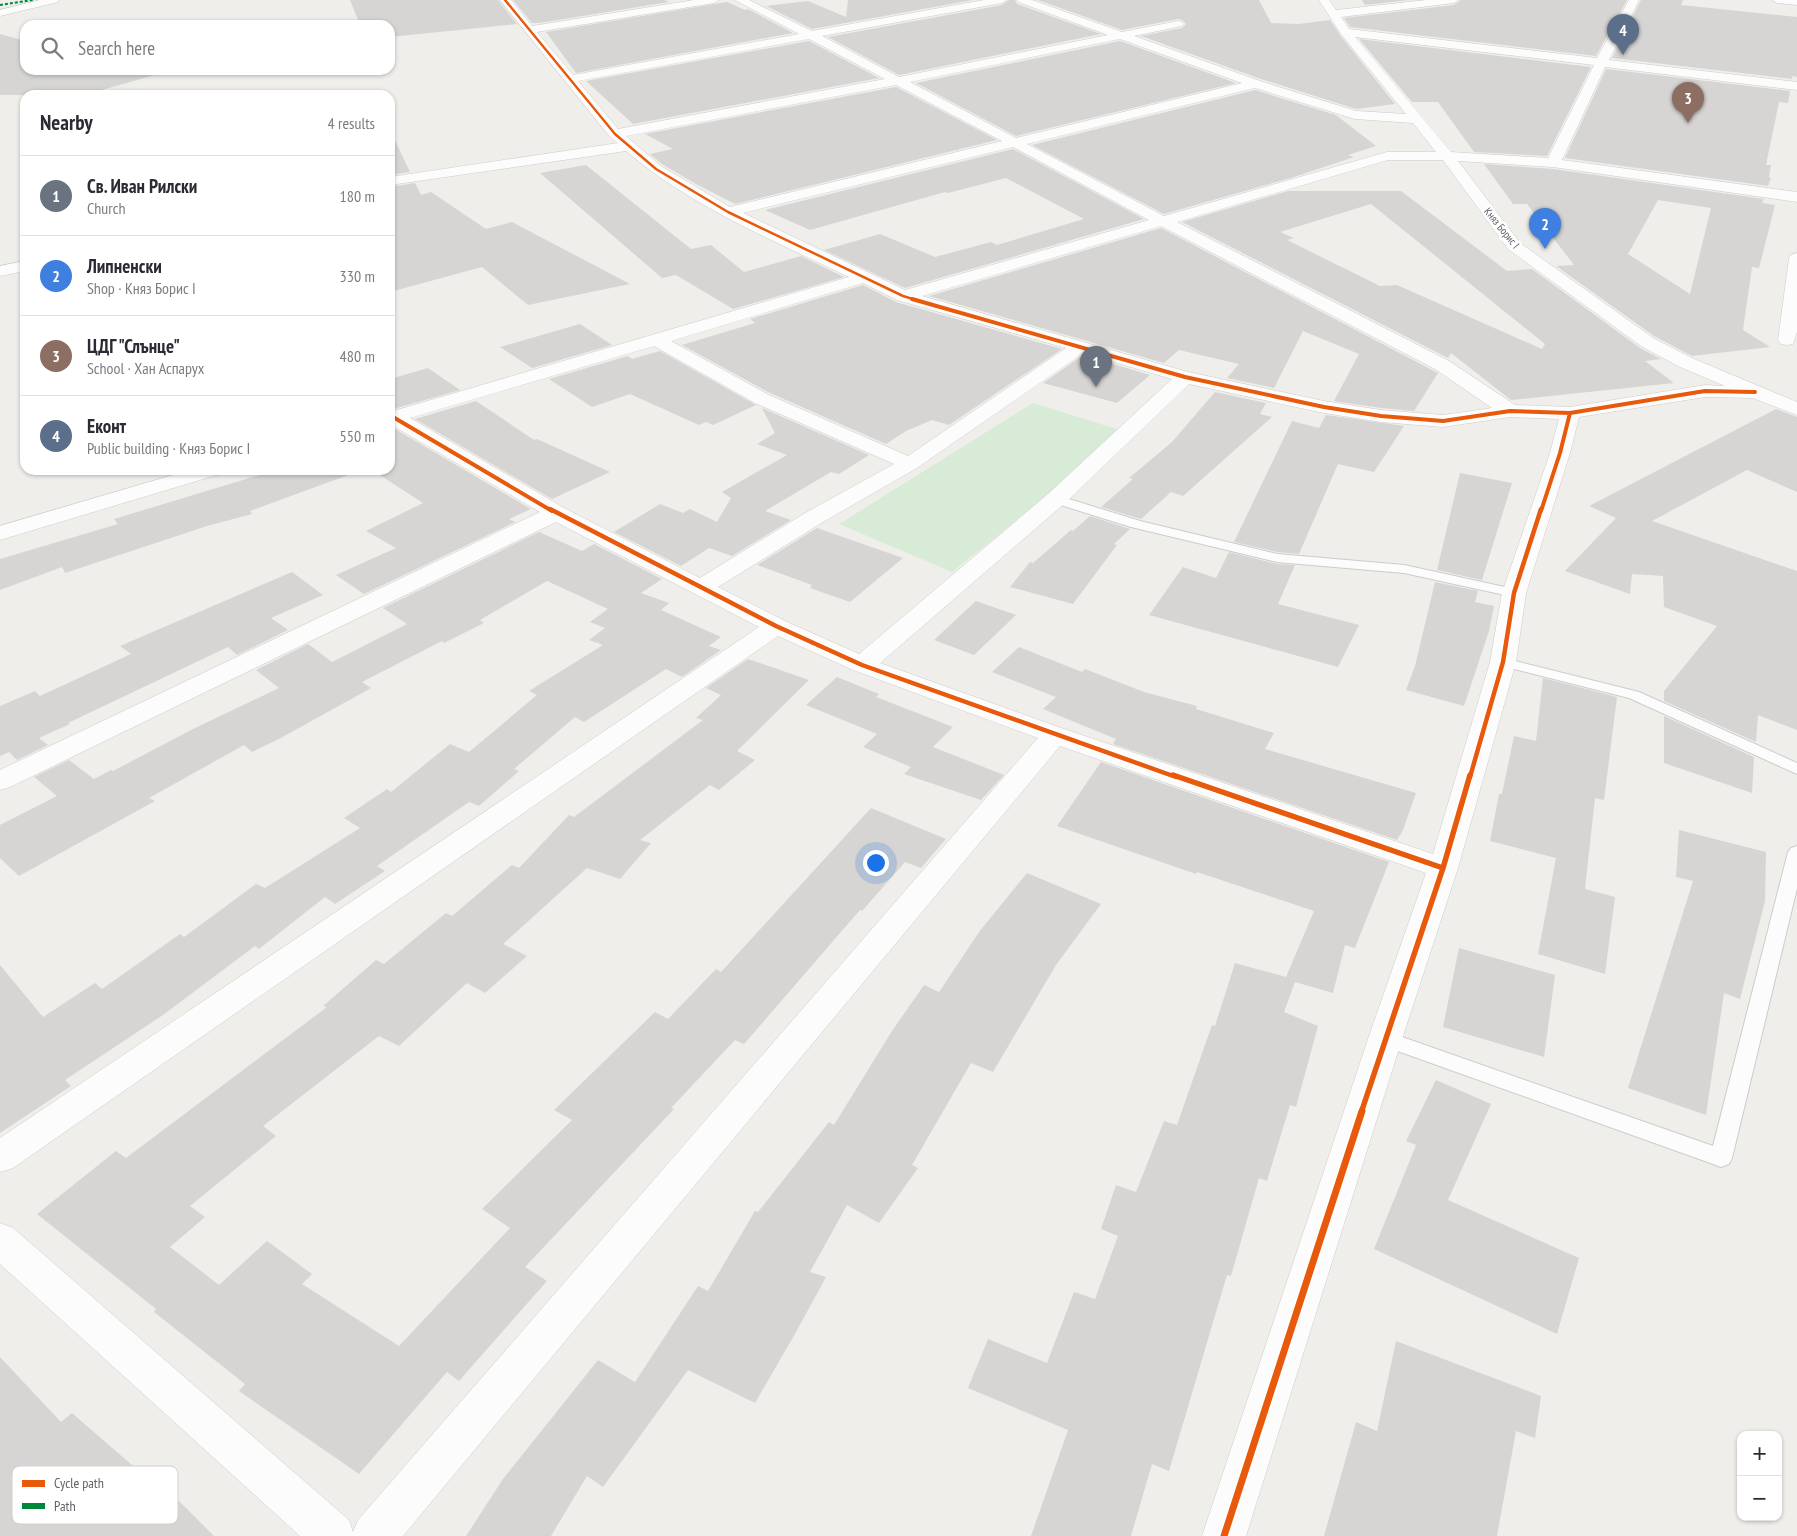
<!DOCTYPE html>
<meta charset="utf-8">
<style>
body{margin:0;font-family:"PT Sans Narrow",sans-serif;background:#f2f2f3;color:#2b2b33}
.controls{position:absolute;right:15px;bottom:15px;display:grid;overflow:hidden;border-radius:10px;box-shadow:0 1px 4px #0004}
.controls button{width:45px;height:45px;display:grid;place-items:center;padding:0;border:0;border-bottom:1px solid #e1e1e2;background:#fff;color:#2b2b33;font:25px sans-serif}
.you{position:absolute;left:875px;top:862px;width:18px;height:18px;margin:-12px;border:4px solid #fff;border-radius:50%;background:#1a73e8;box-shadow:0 0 0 8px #1a73e833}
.badge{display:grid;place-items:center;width:32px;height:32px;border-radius:50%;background:#0b8043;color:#fff;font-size:16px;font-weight:700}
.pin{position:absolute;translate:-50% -41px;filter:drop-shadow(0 1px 2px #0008)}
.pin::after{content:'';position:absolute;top:26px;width:18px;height:15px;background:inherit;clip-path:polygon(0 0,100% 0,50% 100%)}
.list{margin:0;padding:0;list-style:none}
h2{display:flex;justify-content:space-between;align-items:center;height:65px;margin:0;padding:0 20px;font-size:21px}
h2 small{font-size:16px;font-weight:400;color:#7c7c81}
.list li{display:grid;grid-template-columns:32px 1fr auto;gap:15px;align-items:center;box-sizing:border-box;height:80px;padding:0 20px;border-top:1px solid #e1e1e2}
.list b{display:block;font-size:19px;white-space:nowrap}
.list p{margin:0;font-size:16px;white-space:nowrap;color:#7c7c81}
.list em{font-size:16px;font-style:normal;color:#7c7c81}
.icon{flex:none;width:28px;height:28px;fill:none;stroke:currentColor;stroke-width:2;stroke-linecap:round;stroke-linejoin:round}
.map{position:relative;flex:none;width:1797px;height:1536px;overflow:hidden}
.search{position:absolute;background:#fff;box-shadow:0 1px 4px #0004;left:20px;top:20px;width:375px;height:55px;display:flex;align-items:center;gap:12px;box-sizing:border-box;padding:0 18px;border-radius:15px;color:#7c7c81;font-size:19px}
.panel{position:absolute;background:#fff;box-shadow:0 1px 4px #0004;left:20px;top:90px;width:375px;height:385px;border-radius:15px}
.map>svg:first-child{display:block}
</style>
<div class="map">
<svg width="1797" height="1536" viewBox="0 0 1797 1536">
<rect width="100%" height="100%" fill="#efeeea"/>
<path fill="#d8ebd6" d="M 1033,403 L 1126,432 L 952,572 L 839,524 Z"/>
<path fill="#d6d5d3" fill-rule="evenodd" d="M 350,0 L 498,0 L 517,24 L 390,37 L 390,25 L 360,25 Z
M 513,0 L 664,0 L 669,2 L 539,23 L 532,23 Z
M 848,0 L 973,0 L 812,29 L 766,6 L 808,1 L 846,17 Z
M 1009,0 L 1015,0 L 1017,4 L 1101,34 L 899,75 L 828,37 L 1002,5 Z
M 1038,0 L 1259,0 L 1271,23 L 1298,24 L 1330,20 L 1340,35 L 1395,104 L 1356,109 L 1261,79 L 1141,36 L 1182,28 L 1186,24 L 1182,20 L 1178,19 L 1122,30 Z
M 1362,0 L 1409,0 L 1365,5 Z
M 1461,0 L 1627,0 L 1596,56 L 1350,27 L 1344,18 L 1454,5 Z
M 1641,0 L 1683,0 L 1681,5 L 1797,17 L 1797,77 L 1792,76 L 1792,79 L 1612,58 Z
M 727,2 L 745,10 L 748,9 L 793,33 L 576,73 L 546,32 Z
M 0,34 L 25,41 L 25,70 L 142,70 L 158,74 L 84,95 L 0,95 Z
M 1359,39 L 1591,67 L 1547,156 L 1474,152 L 1438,102 L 1412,102 Z
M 809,41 L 879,78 L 633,124 L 586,81 Z
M 1120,41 L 1236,83 L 1016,136 L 916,83 Z
M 1606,69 L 1790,91 L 1788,103 L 1779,102 L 1766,165 L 1771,165 L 1769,177 L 1771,178 L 1768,186 L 1565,158 Z
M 896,87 L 997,140 L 735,204 L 696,184 L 662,164 L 650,154 L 673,149 L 645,134 Z
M 1255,90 L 1336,115 L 1376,146 L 1348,155 L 1354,157 L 1294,177 L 1164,214 L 1032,145 Z
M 390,130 L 410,172 L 390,175 Z
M 1013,149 L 1144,219 L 905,288 L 824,250 L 880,234 L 935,257 L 991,242 L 997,245 L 1084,219 L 1006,178 L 948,193 L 945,192 L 810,230 L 765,210 Z
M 1484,164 L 1553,169 L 1764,199 L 1762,203 L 1775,205 L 1759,268 L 1752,267 L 1743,330 L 1770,347 L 1692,356 L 1654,336 L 1556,266 L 1574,265 L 1527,204 L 1513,204 ZM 1658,200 L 1711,208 L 1690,294 L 1628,254 Z
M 586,165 L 691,249 L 711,245 L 744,272 L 801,256 L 844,277 L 733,309 L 676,275 L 662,278 L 540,173 Z
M 415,183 L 421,195 L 431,192 L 486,229 L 512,222 L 630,284 L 528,305 L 482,267 L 390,292 L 390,187 Z
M 1288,191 L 1401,191 L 1507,271 L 1532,269 L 1640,348 L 1661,359 L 1645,361 L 1674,383 L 1511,400 L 1451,353 L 1448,358 L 1182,222 ZM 1371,204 L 1545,344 L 1542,349 L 1397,285 L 1380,286 L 1287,240 L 1294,238 L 1280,232 Z
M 1161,228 L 1434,371 L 1438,373 L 1414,411 L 1381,408 L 1334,401 L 1359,354 L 1303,331 L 1274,388 L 1227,378 L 1239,364 L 1179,350 L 1164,363 L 929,296 Z
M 863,285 L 896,302 L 1062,349 L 949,425 L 932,420 L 906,431 L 886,444 L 770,393 L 682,345 L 755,323 L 750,319 Z
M 580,324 L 612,345 L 532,368 L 500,347 Z
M 660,351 L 756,405 L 713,425 L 706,422 L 699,425 L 630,394 L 592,407 L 549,379 L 628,356 L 632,359 Z
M 1083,355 L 1150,375 L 1117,403 L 1043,383 Z
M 428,368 L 460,390 L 390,410 L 390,379 Z
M 1215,392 L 1266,403 L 1260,414 L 1272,417 L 1183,496 L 1171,492 L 1141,519 L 1101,507 L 1133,479 L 1129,478 L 1172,442 Z
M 476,401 L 534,440 L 537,439 L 610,472 L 552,499 L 415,419 Z
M 762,408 L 869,455 L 839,474 L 831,472 L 765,511 L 791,520 L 732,556 L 709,548 L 681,566 L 614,532 L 660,504 L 683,513 L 690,509 L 717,522 L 731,498 L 722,492 L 787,455 L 757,444 L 775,433 Z
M 1776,409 L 1797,417 L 1797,492 L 1747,470 L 1652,521 L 1797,571 L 1797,730 L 1758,715 L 1756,742 L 1664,701 L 1664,691 L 1717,626 L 1664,607 L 1663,576 L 1632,574 L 1630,594 L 1565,571 L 1616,518 L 1589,506 Z
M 1326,415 L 1404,426 L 1374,472 L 1338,464 L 1299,554 L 1277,552 L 1234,542 L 1292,421 L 1319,428 Z
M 390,426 L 531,509 L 509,519 L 515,522 L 364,594 L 336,575 L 396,548 L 366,531 L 423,503 L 372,470 L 390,470 Z
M 276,470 L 350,470 L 351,474 L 250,511 L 252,514 L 207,526 L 65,573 L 62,567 L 0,590 L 0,559 L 118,524 L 114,519 Z
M 1460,473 L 1512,483 L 1482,580 L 1437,570 Z
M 1090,516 L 1130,529 L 1114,544 L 1117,545 L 1073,604 L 1010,587 L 1030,562 L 1033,563 L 1071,530 L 1073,531 Z
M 817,528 L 903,558 L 850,602 L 810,588 L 812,585 L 757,565 Z
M 539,532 L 582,551 L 594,544 L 662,579 L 641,593 L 669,603 L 661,610 L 721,637 L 709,646 L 721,650 L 682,677 L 666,669 L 584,722 L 575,717 L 514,769 L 519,771 L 479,806 L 469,802 L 377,866 L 385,871 L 335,904 L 325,897 L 259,949 L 255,946 L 163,1015 L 65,1080 L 71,1086 L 0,1133 L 0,965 L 43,1017 L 95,983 L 102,989 L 180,934 L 184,937 L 256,884 L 265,888 L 360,828 L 344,818 L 387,789 L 391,792 L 450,744 L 469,752 L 537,695 L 529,691 L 603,645 L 589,640 L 605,628 L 590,622 L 608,609 L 547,581 L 480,620 L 484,623 L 444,643 L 442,641 L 362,682 L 371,688 L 279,739 L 252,752 L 244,745 L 149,798 L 155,801 L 19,876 L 0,858 L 0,825 L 57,796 L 34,777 L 69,760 L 94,779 L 111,770 L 113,771 L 193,729 L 279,688 L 256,670 L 308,644 L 332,662 L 407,624 L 383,608 Z
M 1229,552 L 1277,564 L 1295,565 L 1278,604 L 1359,625 L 1338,667 L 1149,615 L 1183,567 L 1216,578 Z
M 292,572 L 323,595 L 271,618 L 288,630 L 237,655 L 228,647 L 68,723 L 70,724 L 39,738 L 48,745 L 17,760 L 9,752 L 0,756 L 0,706 L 35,691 L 40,696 L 131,654 L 120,646 Z
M 1435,582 L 1478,591 L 1475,602 L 1494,606 L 1489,631 L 1464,706 L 1406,690 L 1415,666 Z
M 976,601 L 1016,615 L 974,655 L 934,640 Z
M 1019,647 L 1082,672 L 1085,669 L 1144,692 L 1197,706 L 1196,709 L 1274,733 L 1265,749 L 1416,793 L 1403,830 L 1397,840 L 1113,744 L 1116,739 L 1043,709 L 1056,697 L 992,672 Z
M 748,659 L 809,680 L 737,751 L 755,760 L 719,790 L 710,785 L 640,840 L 651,843 L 620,879 L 587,868 L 503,944 L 527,956 L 485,993 L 467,983 L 399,1046 L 379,1036 L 263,1126 L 276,1136 L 190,1206 L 205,1217 L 170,1247 L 219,1285 L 267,1241 L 312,1274 L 302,1284 L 399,1346 L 510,1228 L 482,1209 L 572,1120 L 554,1110 L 655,1012 L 668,1019 L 716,969 L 721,972 L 871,808 L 946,839 L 921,868 L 905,862 L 862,911 L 860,910 L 744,1044 L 735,1040 L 671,1108 L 674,1109 L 525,1267 L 547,1281 L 459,1381 L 447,1372 L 359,1474 L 239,1391 L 245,1384 L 154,1312 L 156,1309 L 37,1214 L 116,1151 L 126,1158 L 327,1007 L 323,1006 L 376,960 L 384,964 L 446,913 L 452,916 L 512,865 L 519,868 L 569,815 L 574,817 L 703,720 L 696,718 L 721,695 L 706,688 Z
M 837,677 L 879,694 L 876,697 L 953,727 L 933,747 L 1004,775 L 981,800 L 904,774 L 911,767 L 863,747 L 877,734 L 806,705 Z
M 1543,678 L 1617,697 L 1604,800 L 1595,798 L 1585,889 L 1615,897 L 1605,974 L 1538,954 L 1556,858 L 1490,841 L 1499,794 L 1502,794 L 1514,736 L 1536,741 Z
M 1664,716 L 1754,757 L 1752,793 L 1664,763 Z
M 1101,762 L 1389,862 L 1355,948 L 1345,945 L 1333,993 L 1295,982 L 1284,1012 L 1318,1026 L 1296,1107 L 1290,1105 L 1267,1181 L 1259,1178 L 1231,1276 L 1227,1275 L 1169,1471 L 1152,1464 L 1131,1536 L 1031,1536 L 1068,1430 L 968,1388 L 988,1339 L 1047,1363 L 1074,1292 L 1095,1299 L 1118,1236 L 1101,1229 L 1116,1185 L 1136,1192 L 1164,1121 L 1177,1125 L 1212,1025 L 1215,1026 L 1235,963 L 1286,977 L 1314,911 L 1197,872 L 1196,874 L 1057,826 Z
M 1679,830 L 1766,852 L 1765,901 L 1740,999 L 1724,993 L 1706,1115 L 1628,1088 L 1693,881 L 1676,877 Z
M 1027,873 L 1101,904 L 1056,965 L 993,1072 L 971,1063 L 912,1165 L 918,1168 L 879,1223 L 847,1205 L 810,1272 L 826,1277 L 796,1332 L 755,1403 L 688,1370 L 603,1487 L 587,1476 L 551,1536 L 466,1536 L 503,1479 L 598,1360 L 635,1382 L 698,1286 L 708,1291 L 755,1211 L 758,1212 L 829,1122 L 834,1125 L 892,1031 L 924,985 L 939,992 L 979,932 Z
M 1459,948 L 1555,975 L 1544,1057 L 1443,1027 Z
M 1436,1080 L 1491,1104 L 1448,1200 L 1579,1258 L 1557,1334 L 1374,1249 L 1416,1145 L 1406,1141 Z
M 1396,1341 L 1541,1396 L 1535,1438 L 1516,1431 L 1497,1536 L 1324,1536 L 1356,1422 L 1377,1431 Z
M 0,1357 L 61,1422 L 72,1413 L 148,1479 L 153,1475 L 214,1536 L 0,1536 Z"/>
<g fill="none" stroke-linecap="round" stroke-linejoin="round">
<g stroke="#cbcccc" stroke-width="2">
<path id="lane" d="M 1056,495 L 1140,521 L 1277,554 L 1404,565 L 1514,589 L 1521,593 L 1514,597 L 1404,573 L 1277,562 L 1131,527 L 1051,502 L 1050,499 L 1051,496 Z
M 1503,658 L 1639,692 L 1797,763 L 1797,774 L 1629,698 L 1498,665 L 1496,662 L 1498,659 Z
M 1797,846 L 1797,888 L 1732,1158 L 1729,1164 L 1721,1167 L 1713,1164 L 1378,1044 L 1375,1039 L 1378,1034 L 1385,1031 L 1713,1146 L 1788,852 L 1791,848 Z"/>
</g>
<g stroke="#cbcccc" stroke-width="1">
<path id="street" d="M 500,0 L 511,0 L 532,26 L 694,0 L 719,0 L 714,3 L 537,32 L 573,75 L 799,34 L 735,0 L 749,0 L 812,31 L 984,0 L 1007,0 L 1002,3 L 822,36 L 899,77 L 1108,35 L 1018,2 L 1017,0 L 1032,0 L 1122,32 L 1178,21 L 1182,22 L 1184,24 L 1182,26 L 1134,36 L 1260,81 L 1356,111 L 1406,114 L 1341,34 L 1319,0 L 1329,0 L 1336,10 L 1426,0 L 1459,0 L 1454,3 L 1341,17 L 1349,29 L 1597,58 L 1629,0 L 1639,0 L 1609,60 L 1797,82 L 1797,90 L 1605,67 L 1562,160 L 1797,192 L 1797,202 L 1553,167 L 1458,161 L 1520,243 L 1653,338 L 1694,359 L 1797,402 L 1797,415 L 1753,398 L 1705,397 L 1579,417 L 1570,453 L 1526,593 L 1516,662 L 1458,868 L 1402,1039 L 1246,1536 L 1202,1536 L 1368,1039 L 1426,873 L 1060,746 L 403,1536 L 300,1536 L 0,1264 L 0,1223 L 13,1228 L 349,1520 L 353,1532 L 358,1520 L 1038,738 L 853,670 L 778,636 L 13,1168 L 0,1172 L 0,1138 L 759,627 L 556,522 L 10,787 L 0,790 L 0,770 L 540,512 L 390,424 L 390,412 L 849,277 C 773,240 691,207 626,151 L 390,185 L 390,177 L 618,143 L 610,137 ZM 1355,37 L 1594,65 L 1548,158 L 1451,152 ZM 809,39 L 885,79 L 618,129 L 578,81 ZM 1120,39 L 1242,83 L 1016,138 L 910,82 ZM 896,85 L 1002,141 L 730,207 L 661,166 L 626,136 ZM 1255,88 L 1355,119 L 1413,123 L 1436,152 L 1387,152 L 1164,216 L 1027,144 ZM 1013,147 L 1149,220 L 905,290 L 743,213 ZM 1388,160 L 1443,160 L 1508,249 L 1641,346 L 1680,367 L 1725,386 L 1705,385 L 1570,407 L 1515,405 L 1449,361 L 1177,222 ZM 1161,226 L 1435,369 L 1492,408 L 1443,415 L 1381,410 L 1324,401 L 1188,372 L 922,296 ZM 863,283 L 897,300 L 1066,348 L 908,456 L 769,395 L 671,341 ZM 654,346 L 755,403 L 894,464 L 807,512 L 700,578 L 564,508 L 410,418 ZM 1083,353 L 1172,379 L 1048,494 L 859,654 L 785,621 L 718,587 L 823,522 L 917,468 ZM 1189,384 L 1324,413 L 1381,422 L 1443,427 L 1510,417 L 1559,419 L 1550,453 L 1502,593 L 1490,662 L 1433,854 L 1064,729 L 880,663 L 1064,504 Z
M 1772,0 L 1797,0 L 1797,5 L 1777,3 Z
M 1797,253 L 1797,332 L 1793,344 L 1787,345 L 1781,344 L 1778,340 L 1789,258 L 1791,255 Z
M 25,261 L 25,271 L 0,276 L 0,266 Z
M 190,470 L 224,470 L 220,474 L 0,540 L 0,526 Z"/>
</g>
<g stroke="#cacacb" stroke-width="1">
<path id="secondary" d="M 40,0 L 59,0 L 58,2 L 0,16 L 0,10 Z"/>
</g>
<use href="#lane" fill="#fdfcfc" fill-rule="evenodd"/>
<use href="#street" fill="#fdfcfc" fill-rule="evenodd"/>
<use href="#secondary" fill="#fdfcfc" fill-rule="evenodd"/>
<path stroke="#00873e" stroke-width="2" stroke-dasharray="3 2" stroke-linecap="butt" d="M 0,5 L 33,0"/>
<g stroke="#fff" stroke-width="4">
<path id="cycleway-far4" d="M 505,0 L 615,134 L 656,169 L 728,212 L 903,296 L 916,300"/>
</g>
<g stroke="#fff" stroke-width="6">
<path id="cycleway-far3" d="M 912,299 L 1185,377 L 1324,407 L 1381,416 L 1443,421 L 1510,411 L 1570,413 L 1705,391 L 1755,392
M 393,417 L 552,511
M 1541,511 L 1560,453 L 1570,413"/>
</g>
<g stroke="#fff" stroke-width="7">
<path id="cycleway-far2" d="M 550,509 L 776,626 L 862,665 L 1176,777
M 1470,777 L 1503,662 L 1514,593 L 1541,509"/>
</g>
<g stroke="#fff" stroke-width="9">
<path id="cycleway-far1" d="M 1173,775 L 1443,868
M 1361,1113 L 1443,868 L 1470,775"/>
</g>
<g stroke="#fff" stroke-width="10">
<path id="cycleway" d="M 1224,1536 L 1362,1111"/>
</g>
<use href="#cycleway-far4" stroke="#e8590c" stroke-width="2.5"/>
<use href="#cycleway-far3" stroke="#e8590c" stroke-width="4"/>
<use href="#cycleway-far2" stroke="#e8590c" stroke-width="4.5"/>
<use href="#cycleway-far1" stroke="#e8590c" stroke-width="5.5"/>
<use href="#cycleway" stroke="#e8590c" stroke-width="7"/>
</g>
<g text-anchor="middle" stroke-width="5" stroke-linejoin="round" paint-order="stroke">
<g font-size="11" fill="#5f6368" stroke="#fff">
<text transform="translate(1502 228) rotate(51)" y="4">Княз Борис I</text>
</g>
</g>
<rect x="12" y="1466" width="166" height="58" rx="8" fill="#fff" stroke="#cfd0d2" stroke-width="1"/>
<rect x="22" y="1480" width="23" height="7" fill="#e8590c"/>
<rect x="22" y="1503" width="23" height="6" fill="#00873e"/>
<g font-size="14" fill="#5f6368">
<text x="54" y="1488">Cycle path</text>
<text x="54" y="1511">Path</text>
</g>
</svg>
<div class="controls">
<button>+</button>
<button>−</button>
</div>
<div class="you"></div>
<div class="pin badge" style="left:1096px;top:387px;background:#6b7280">1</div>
<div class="pin badge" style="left:1545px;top:249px;background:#3f7fe0">2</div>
<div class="pin badge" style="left:1688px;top:123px;background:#8d6e63">3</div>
<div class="pin badge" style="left:1623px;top:55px;background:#5c6f8a">4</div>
<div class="search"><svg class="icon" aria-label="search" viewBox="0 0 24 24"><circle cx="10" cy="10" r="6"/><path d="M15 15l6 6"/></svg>Search here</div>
<section class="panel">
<h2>Nearby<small>4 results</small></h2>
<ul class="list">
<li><span class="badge" style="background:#6b7280">1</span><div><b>Св. Иван Рилски</b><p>Church</p></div><em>180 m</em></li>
<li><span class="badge" style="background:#3f7fe0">2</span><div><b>Липненски</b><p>Shop · Княз Борис I</p></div><em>330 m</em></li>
<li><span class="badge" style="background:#8d6e63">3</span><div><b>ЦДГ &quot;Слънце&quot;</b><p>School · Хан Аспарух</p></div><em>480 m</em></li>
<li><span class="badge" style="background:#5c6f8a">4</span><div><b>Еконт</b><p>Public building · Княз Борис I</p></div><em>550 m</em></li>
</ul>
</section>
</div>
